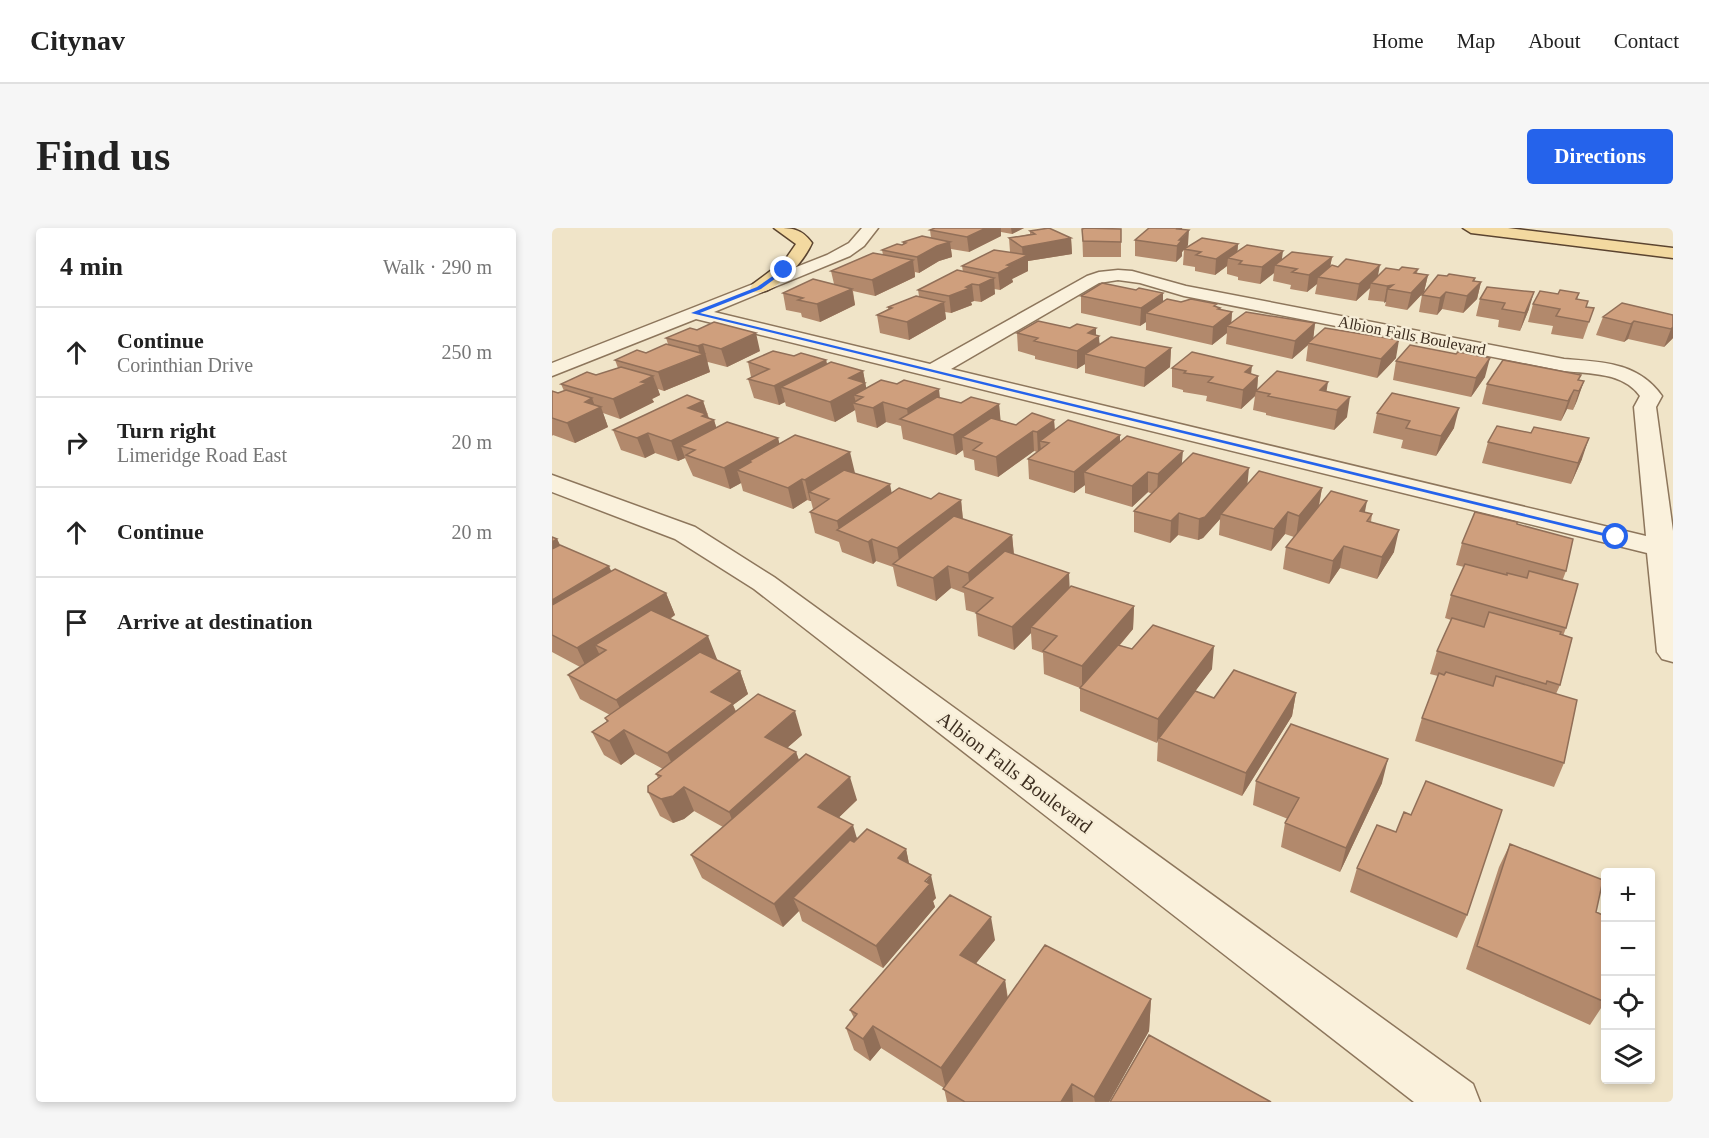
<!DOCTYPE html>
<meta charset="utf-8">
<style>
body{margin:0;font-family:"Times New Roman",serif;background:#f6f6f6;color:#222}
.controls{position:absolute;right:18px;bottom:18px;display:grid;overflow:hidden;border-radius:6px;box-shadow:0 3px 9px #0003}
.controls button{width:54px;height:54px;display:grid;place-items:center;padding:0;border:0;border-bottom:2px solid #e0e0e0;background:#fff;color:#222;font:30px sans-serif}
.stop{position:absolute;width:18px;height:18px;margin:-14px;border:4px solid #2563eb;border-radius:50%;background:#fff}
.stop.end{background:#2563eb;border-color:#fff;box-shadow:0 2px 6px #0008}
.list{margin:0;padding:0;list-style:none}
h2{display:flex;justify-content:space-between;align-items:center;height:78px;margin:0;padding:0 24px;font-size:26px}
h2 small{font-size:20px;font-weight:400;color:#767676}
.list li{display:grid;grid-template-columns:39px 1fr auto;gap:18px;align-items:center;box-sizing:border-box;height:90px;padding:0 24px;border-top:2px solid #e0e0e0}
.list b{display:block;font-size:22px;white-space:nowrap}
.list p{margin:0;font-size:20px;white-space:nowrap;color:#767676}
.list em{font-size:20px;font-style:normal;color:#767676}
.icon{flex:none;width:33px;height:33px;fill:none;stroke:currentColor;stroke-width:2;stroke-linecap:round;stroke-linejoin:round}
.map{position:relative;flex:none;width:1121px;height:874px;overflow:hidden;border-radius:6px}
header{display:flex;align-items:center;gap:36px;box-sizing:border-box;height:84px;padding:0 30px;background:#fff;border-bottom:2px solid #e0e0e0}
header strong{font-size:28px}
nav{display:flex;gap:33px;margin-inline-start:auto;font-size:21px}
.intro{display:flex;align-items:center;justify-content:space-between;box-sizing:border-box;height:144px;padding:0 36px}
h1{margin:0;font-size:42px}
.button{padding:15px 27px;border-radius:6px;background:#2563eb;color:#fff;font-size:21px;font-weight:700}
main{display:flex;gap:36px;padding:0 36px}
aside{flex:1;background:#fff;border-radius:6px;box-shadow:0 3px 9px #0003}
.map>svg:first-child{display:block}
</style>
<header>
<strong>Citynav</strong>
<nav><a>Home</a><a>Map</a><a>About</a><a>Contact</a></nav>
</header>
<div class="intro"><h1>Find us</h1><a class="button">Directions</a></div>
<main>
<aside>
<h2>4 min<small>Walk · 290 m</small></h2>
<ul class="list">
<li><svg class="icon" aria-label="ahead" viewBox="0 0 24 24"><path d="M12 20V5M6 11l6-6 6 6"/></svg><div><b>Continue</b><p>Corinthian Drive</p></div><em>250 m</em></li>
<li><svg class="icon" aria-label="right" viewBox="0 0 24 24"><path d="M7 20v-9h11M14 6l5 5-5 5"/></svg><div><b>Turn right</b><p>Limeridge Road East</p></div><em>20 m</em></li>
<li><svg class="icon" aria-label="ahead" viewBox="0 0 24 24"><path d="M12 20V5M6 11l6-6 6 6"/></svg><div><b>Continue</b></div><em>20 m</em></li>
<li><svg class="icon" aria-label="arrive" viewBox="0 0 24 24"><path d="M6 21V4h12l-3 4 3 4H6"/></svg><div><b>Arrive at destination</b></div></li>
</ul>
</aside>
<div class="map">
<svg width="1121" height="874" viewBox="0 0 1121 874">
<rect width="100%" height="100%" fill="#f0e4c8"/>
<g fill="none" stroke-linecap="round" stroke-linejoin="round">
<g stroke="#8d765c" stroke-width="3">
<path id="minor" d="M 310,0 L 326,0 L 312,18 L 298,28 L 162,84 L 378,136 L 535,48 L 547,44 L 566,42 L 580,43 L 634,58 L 1012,131 C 1050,134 1086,134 1110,168 L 1104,179 L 1121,303 L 1121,434 L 1110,431 L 1105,424 L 1095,325 L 144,91 L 0,148 L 0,135 L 275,27 L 297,15 ZM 566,52 L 588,55 L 632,68 L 1012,143 C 1038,146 1071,144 1088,168 L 1082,179 L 1094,308 L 399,141 L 547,55 Z
M 0,247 L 143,299 L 222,349 L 921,856 L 928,874 L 862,874 L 202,361 L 123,311 L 0,264 Z"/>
</g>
<g stroke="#5b4430" stroke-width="3">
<path id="major" d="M 222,0 C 240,0 249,0 260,15 C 252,33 222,69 201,64 L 198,60 L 201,56 L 233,32 L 244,16 Z
M 911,0 L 956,0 L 1121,20 L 1121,30 L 919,5 Z"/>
</g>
<use href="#minor" fill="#faf1dc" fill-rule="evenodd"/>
<use href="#major" fill="#f3d9a0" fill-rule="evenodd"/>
</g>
<path fill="#b2896c" d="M 383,0 L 472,0 L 460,6 L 449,4 L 449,8 L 417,24 L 399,21 L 400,29 L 387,33 L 367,45 L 363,44 L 363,49 L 323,68 L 301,63 L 303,77 L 268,94 L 250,89 L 249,85 L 234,82 L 231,65 L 282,56 L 279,43 L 331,27 L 330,22 L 350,17 L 351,16 L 351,14 L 379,10 L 378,2 Z
M 630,0 L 636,17 L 634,20 L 686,16 L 685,23 L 730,32 L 780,29 L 778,39 L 826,48 L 847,42 L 866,41 L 865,45 L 876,47 L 872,64 L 855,82 L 833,78 L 834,74 L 816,72 L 818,60 L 804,73 L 763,66 L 765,56 L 755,64 L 738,61 L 739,57 L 721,53 L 722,45 L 708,56 L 686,52 L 686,49 L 675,46 L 675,38 L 663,47 L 643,43 L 643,39 L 631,37 L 632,22 L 630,24 L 630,28 L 624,34 L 583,28 L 583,12 Z
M 530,1 L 569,1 L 569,29 L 531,29 Z
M 478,3 L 519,10 L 520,26 L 476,33 L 476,43 L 460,51 L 461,54 L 448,62 L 442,61 L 443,66 L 429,74 L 422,73 L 419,74 L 420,77 L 399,85 L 393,84 L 394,91 L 357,112 L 328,105 L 325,87 L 336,81 L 336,79 L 367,68 L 366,62 L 411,44 L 410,38 L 458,24 L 457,10 L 478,6 Z
M 929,54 L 925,71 L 911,85 L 890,81 L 885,87 L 867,84 L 870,67 Z
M 935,59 L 977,81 L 968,103 L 946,99 L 947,92 L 924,88 L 928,71 Z
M 584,62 L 611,65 L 611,73 L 629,74 L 665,79 L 668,81 L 680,84 L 679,95 L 763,95 L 761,111 L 844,130 L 825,150 L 754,133 L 756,117 L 740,131 L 674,116 L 675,105 L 660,117 L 594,102 L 594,94 L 588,98 L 529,85 L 529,68 Z
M 1027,65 L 1025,72 L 1034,79 L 1042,80 L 1031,111 L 999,106 L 1001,98 L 976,94 L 981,76 L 1006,66 Z
M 1121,87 L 1121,110 L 1112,119 L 1076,111 L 1072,114 L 1044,107 L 1051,89 Z
M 518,100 L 544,100 L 544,107 L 548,116 L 619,120 L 618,139 L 592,159 L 533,145 L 533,136 L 525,141 L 483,131 L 483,128 L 466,123 L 465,105 Z
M 114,110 L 208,123 L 175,139 L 156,134 L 155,135 L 158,144 L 112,163 L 106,161 L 108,167 L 100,171 L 102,174 L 68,191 L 51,185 L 56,199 L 23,215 L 1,207 L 0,208 L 0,163 L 6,165 L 12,163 L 9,156 L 44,147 L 66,140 L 63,132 L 94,125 L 116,116 Z
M 242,128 L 274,132 L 275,136 L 311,143 L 314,160 L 388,170 L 409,175 L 447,176 L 448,192 L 464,197 L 502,192 L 503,202 L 568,207 L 568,214 L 630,236 L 696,256 L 770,260 L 767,278 L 813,284 L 820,286 L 819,294 L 842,324 L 825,351 L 788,340 L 777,356 L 731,341 L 734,319 L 742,309 L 733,306 L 719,323 L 667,307 L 668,291 L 651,310 L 646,312 L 626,307 L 618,315 L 582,304 L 582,283 L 600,266 L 596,264 L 580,279 L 533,265 L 533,257 L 522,265 L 477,251 L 476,231 L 485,224 L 482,223 L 446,249 L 423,242 L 422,232 L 412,229 L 411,222 L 404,227 L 351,211 L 349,198 L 334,194 L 325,200 L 305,194 L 303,182 L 283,194 L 234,178 L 233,174 L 227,177 L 202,170 L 196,151 L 199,149 L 196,134 Z
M 844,133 L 933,149 L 919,169 L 841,152 Z
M 620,140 L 699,146 L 706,148 L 705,161 L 774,163 L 795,189 L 782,202 L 714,187 L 714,185 L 701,182 L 703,168 L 689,181 L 654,173 L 655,168 L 631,164 L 631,162 L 620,159 Z
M 1032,153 L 1021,182 L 1015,181 L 1009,193 L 930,176 L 935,156 Z
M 151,173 L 157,190 L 162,192 L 164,199 L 226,210 L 227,216 L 302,245 L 340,265 L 379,271 L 409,272 L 411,291 L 460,307 L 462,326 L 517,345 L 517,359 L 582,378 L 581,401 L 568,417 L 580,421 L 660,441 L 643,463 L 662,470 L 744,465 L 740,488 L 690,568 L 605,533 L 606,512 L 605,515 L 528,483 L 528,460 L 492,446 L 491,425 L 480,421 L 479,405 L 462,422 L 426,408 L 424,385 L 414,382 L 412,365 L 399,360 L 384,373 L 345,358 L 341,339 L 324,333 L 321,336 L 290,324 L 287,314 L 263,305 L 258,284 L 261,281 L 259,273 L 258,273 L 255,272 L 241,281 L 191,263 L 189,255 L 178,261 L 141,248 L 133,230 L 126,233 L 103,225 L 93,230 L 69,222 L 61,202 Z
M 825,185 L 902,200 L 884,228 L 849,220 L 851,212 L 821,205 Z
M 979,205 L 1030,231 L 1019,256 L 930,235 L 936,214 Z
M 965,296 L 1014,343 L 1011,351 L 1014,400 L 1011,408 L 1008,457 L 1004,466 L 1012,535 L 1002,559 L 863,513 L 870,490 L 886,448 L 878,446 L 885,423 L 899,392 L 893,390 L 899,367 L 912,339 L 904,337 L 910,315 Z
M 0,309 L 5,311 L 8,317 L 59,343 L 114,365 L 123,387 L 118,391 L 165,431 L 164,431 L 188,443 L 196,466 L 181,477 L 184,483 L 250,507 L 235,520 L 244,524 L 247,532 L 305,572 L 287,589 L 306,611 L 354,621 L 357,636 L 384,670 L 381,673 L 383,679 L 331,740 L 250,693 L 247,683 L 231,699 L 150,650 L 139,627 L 171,599 L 142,583 L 132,591 L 121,595 L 108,588 L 96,564 L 106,550 L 104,546 L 111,541 L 83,526 L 69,537 L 52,527 L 40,504 L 55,494 L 53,490 L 58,487 L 28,471 L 16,447 L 28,439 L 0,424 Z
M 704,553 L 830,555 L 788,644 L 729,619 L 733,595 L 736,591 L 701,577 Z
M 958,616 L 1044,684 L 1053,774 L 1038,797 L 914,741 L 947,639 Z
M 805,640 L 915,687 L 905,710 L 798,664 Z
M 443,712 L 424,735 L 453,752 L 456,770 L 599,771 L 597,803 L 557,874 L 395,874 L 392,860 L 329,820 L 318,833 L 302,822 L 294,800 L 302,790 L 298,782 Z"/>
<path fill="#916f58" d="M 434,0 L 449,0 L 449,8 L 417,24 L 415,9 Z
M 459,0 L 472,0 L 460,6 Z
M 626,0 L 630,0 L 630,10 L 637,2 L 636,17 L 630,24 L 630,28 L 624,34 Z
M 519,10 L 520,26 L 476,33 L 476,43 L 460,51 L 461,54 L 448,62 L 446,45 L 455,37 L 471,30 L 470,19 Z
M 398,14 L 400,29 L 387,33 L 367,45 L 365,29 L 385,18 Z
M 686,16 L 685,32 L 676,30 L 675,38 L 663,47 L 664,31 Z
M 731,23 L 729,38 L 723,37 L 722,45 L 708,56 L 710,39 Z
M 780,29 L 777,45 L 766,49 L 765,56 L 755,64 L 757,47 Z
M 361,32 L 363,49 L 323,68 L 320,52 Z
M 828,37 L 825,53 L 819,55 L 818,60 L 804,73 L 807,56 Z
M 876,47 L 872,64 L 855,82 L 859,65 Z
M 442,50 L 443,66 L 429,74 L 427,57 Z
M 923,50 L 920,63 L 929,54 L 925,71 L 911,85 L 915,68 L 921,53 Z
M 420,56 L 422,73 L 419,74 L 420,77 L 399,85 L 397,68 Z
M 841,57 L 836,61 L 834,74 L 832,75 L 835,58 Z
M 300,61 L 303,77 L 268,94 L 265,76 Z
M 894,64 L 890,81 L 885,87 L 888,70 Z
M 982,64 L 977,81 L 968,103 L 973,85 Z
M 611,65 L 611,82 L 594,85 L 594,94 L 588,98 L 589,80 Z
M 392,74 L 394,91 L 357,112 L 355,94 Z
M 668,80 L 667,94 L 680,84 L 679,99 L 675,98 L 675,105 L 660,117 L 661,99 L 666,81 Z
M 1082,93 L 1076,111 L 1072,114 L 1079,96 Z
M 763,95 L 761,113 L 756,115 L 756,117 L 740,131 L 743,113 Z
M 1121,99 L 1121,110 L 1112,119 L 1119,101 Z
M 544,100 L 544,110 L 547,108 L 548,126 L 533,126 L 533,136 L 525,141 L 525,123 L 536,105 Z
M 204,105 L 208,123 L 175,139 L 169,121 Z
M 847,112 L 844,130 L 825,150 L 829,131 Z
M 151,116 L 158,144 L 112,163 L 106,144 L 148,128 L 146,118 Z
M 619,120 L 618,139 L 592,159 L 593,140 Z
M 938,130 L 933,149 L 919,169 L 924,150 Z
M 274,132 L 278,151 L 229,159 L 233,174 L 227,177 L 222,158 Z
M 700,138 L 698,155 L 706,148 L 705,163 L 704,163 L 703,168 L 689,181 L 693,144 Z
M 311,143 L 317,174 L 311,169 L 302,167 L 304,175 L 301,175 L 303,182 L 283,194 L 278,174 L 297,150 Z
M 101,148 L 108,167 L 100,171 L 102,174 L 68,191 L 61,171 L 89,154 Z
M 1032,153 L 1025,173 L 1021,182 L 1027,163 Z
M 776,154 L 773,173 L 768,162 Z
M 387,161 L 389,180 L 357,194 L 355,181 Z
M 1022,162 L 1015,181 L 1009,193 L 1016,173 Z
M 798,169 L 795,189 L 782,202 L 785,182 Z
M 40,170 L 44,181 L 49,179 L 56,199 L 23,215 L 15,195 L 33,174 Z
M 151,173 L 157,192 L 162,192 L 168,212 L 143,222 L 129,218 L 133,230 L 126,233 L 119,213 L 136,180 Z
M 331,174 L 334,194 L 325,200 L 321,180 Z
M 447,176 L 449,196 L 410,209 L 411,222 L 404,227 L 401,207 Z
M 907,180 L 902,200 L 884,228 L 889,208 Z
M 502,192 L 503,212 L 497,215 L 488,213 L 489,222 L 486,224 L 485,204 Z
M 481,203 L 482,223 L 446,249 L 444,229 Z
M 96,205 L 103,225 L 93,230 L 85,210 Z
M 568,207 L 568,227 L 532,244 L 533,257 L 522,265 L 522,244 Z
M 226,210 L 231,230 L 199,234 L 197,233 L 201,248 L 185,242 L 189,255 L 178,261 L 172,240 Z
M 1037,210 L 1030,231 L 1019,256 L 1026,235 Z
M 631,223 L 629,244 L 605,267 L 606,246 Z
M 298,224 L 303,245 L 257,264 L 259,273 L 258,273 L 253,252 Z
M 697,240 L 695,261 L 669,286 L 668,291 L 651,310 L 646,312 L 647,291 Z
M 596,244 L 596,264 L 580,279 L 580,258 Z
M 250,251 L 255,272 L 241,281 L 236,260 Z
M 338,256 L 342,277 L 287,303 L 285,293 Z
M 770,260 L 766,281 L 744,309 L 747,288 Z
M 409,272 L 411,293 L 348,338 L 345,320 Z
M 815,273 L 811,294 L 808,283 Z
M 736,284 L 733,306 L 719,323 L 722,301 Z
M 627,285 L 626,307 L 618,315 L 619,293 Z
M 847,302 L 842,324 L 825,351 L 830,329 Z
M 460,307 L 462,329 L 418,361 L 416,345 Z
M 5,311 L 16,333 L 0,342 L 0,314 Z
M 320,311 L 324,333 L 321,336 L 316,314 Z
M 792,318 L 788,340 L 777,356 L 781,333 Z
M 57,338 L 67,361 L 0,401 L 0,372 Z
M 396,338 L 399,360 L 384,373 L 381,350 Z
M 517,345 L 518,367 L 479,399 L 479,405 L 462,422 L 460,399 Z
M 114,365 L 123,387 L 57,430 L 54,422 L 43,417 L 51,434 L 36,443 L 25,420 Z
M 582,378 L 581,401 L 530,461 L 530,438 Z
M 156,408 L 165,431 L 75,495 L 64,472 Z
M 662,418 L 660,441 L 608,510 L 607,510 L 606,512 L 605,515 L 606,491 Z
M 188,443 L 196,466 L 181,477 L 189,498 L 126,549 L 115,525 L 159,464 Z
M 744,465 L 740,488 L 690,568 L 694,545 Z
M 243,483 L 250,507 L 221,532 L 213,509 Z
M 72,502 L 83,526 L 69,537 L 57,513 Z
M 244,524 L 252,547 L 186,607 L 177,584 Z
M 836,531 L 830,555 L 788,644 L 794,620 Z
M 298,549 L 305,572 L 274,602 L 266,579 Z
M 132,559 L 142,583 L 132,591 L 121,595 L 109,571 Z
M 301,597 L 308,621 L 241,670 L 247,683 L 231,699 L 222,676 Z
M 354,621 L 359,645 L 346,630 Z
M 379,647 L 384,670 L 381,673 L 383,679 L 331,740 L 324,718 Z
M 439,689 L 443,712 L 413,749 L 408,727 Z
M 453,752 L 456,775 L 394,861 L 389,840 Z
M 599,771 L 597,803 L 557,874 L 543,874 L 542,869 Z
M 321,798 L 329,820 L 318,833 L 311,811 Z
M 520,856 L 521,874 L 509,874 Z"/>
<path fill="#cf9f7d" stroke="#916f58" stroke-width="1.5" d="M 383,0 L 434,0 L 415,9 L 378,2 Z
M 497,0 L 519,10 L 470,19 L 457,10 L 483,6 L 478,3 Z
M 533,0 L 569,1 L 569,14 L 531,13 L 530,1 Z
M 597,0 L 626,0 L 625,1 L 637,2 L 627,12 L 630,12 L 625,18 L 583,12 Z
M 370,8 L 398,14 L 385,18 L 365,29 L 330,22 L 345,16 L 350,17 L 354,15 L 351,14 Z
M 650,10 L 686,16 L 664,31 L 644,27 L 649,24 L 632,21 Z
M 695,17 L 731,23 L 710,39 L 687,36 L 690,33 L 676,30 Z
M 442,22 L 476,27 L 455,37 L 459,38 L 446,45 L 410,38 Z
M 740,24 L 780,29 L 757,47 L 740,44 L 745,41 L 723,37 Z
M 321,25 L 361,32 L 320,52 L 279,43 Z
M 794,31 L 828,37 L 807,56 L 766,49 L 780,37 L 786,39 Z
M 850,39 L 866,41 L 862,45 L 876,47 L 859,65 L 836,61 L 841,57 L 835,58 L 819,55 L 834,40 L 847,42 Z
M 405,42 L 442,50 L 427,57 L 420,56 L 414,59 L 418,60 L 397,68 L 366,62 Z
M 897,46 L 923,50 L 921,53 L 929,54 L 915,68 L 894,64 L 888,70 L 870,67 L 886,47 L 895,48 Z
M 261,51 L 300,61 L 265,76 L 246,72 L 251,70 L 231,65 Z
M 550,55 L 584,62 L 587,60 L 611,65 L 589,80 L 529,68 Z
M 935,59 L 982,64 L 973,85 L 950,81 L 953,75 L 928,71 Z
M 1008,62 L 1027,65 L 1024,71 L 1036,73 L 1034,79 L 1042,80 L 1037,94 L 1004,88 L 1008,81 L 981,76 L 988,63 L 1006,66 Z
M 364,68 L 392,74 L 355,94 L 325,87 L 340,80 L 336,79 Z
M 615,71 L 629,74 L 639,71 L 665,76 L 662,78 L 668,80 L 666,81 L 680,84 L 661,99 L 594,85 Z
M 1070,75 L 1121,87 L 1121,99 L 1119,101 L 1082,93 L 1079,96 L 1051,89 Z
M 694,84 L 763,95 L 743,113 L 675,98 Z
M 486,93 L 518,100 L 525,96 L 544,100 L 536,105 L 547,108 L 525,123 L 482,113 L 486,110 L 465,105 Z
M 162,94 L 204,105 L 169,121 L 151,116 L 146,118 L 114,110 L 138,100 L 145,102 Z
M 773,100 L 847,112 L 829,131 L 756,115 Z
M 559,109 L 619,120 L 593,140 L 533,126 Z
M 114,116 L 152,126 L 106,144 L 63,132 L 85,122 L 94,125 Z
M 858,117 L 904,126 L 906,124 L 938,130 L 924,150 L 844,133 Z
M 221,123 L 242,128 L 249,125 L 274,132 L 222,158 L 196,151 L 217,141 L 196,134 Z
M 640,124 L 700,138 L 693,144 L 706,148 L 691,162 L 656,154 L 661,149 L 632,145 L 634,143 L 620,140 Z
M 951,132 L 1029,147 L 1026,152 L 1032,153 L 1027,163 L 1022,162 L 1016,173 L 935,156 Z
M 279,134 L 311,143 L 297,150 L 313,155 L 278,174 L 229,159 Z
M 69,139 L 101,148 L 89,154 L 95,155 L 61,171 L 9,156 L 35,144 L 44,147 Z
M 725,143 L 776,154 L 768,162 L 798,169 L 785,182 L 716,168 L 718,166 L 704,163 Z
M 329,152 L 345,156 L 352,152 L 387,161 L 355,181 L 331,174 L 321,180 L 301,175 L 311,169 L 302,167 Z
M 14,162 L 40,170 L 33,174 L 49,179 L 15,195 L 0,190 L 0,163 L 6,165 Z
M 840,165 L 907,180 L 889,208 L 854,200 L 858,193 L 825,185 Z
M 135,167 L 151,173 L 136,180 L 154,186 L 150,188 L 162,192 L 119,213 L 96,205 L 85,210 L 61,202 Z
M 385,169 L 409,175 L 419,169 L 447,176 L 401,207 L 348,191 Z
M 480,185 L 502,192 L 485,204 L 481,203 L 444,229 L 421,222 L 430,215 L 410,209 L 439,190 L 464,197 Z
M 516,192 L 568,207 L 522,244 L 476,231 L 497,215 L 488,213 Z
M 175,194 L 226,210 L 172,240 L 134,227 L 143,222 L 129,218 Z
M 945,198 L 979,205 L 982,199 L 1037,210 L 1026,235 L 936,214 Z
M 243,207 L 298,224 L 253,252 L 250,251 L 236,260 L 185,242 L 199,234 L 197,233 Z
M 575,208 L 631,223 L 606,246 L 596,244 L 580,258 L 532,244 Z
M 641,225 L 697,240 L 653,289 L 647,291 L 627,285 L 619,293 L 582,283 Z
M 292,242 L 338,256 L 285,293 L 258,284 L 277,271 L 257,264 Z
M 707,243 L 770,260 L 747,288 L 736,284 L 722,301 L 669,286 Z
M 347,260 L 379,271 L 387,265 L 409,272 L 345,320 L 320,311 L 316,314 L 285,302 Z
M 779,263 L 815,273 L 808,283 L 820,286 L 815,293 L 847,302 L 830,329 L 792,318 L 781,333 L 734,319 Z
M 923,284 L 965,294 L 965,296 L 1021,311 L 1014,343 L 910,315 Z
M 402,288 L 460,307 L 416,345 L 396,338 L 381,350 L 341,336 Z
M 0,309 L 5,311 L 0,314 Z
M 8,317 L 57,338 L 0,372 L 0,321 Z
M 453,323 L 517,345 L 460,399 L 424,385 L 441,370 L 411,359 Z
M 913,336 L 955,347 L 955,345 L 975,350 L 977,343 L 1026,356 L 1014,400 L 899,367 Z
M 63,341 L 114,365 L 25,420 L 0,407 L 0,377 Z
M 519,358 L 582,378 L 530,438 L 491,423 L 505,408 L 479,399 Z
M 99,382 L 156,408 L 64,472 L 16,447 L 54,422 L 43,417 Z
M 937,384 L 1009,404 L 1008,406 L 1020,410 L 1008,457 L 995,453 L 994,456 L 885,423 L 900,390 L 932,399 Z
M 601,397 L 662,418 L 606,491 L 528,460 L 566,417 L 580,421 Z
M 148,424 L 188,443 L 159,464 L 181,475 L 115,525 L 72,502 L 57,513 L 40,504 L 56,493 L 53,490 Z
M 682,442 L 744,465 L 694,545 L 607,510 L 643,463 L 662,470 Z
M 894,444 L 941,458 L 944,448 L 1025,472 L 1012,535 L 870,490 L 887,445 L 892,447 Z
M 206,466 L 243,483 L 213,509 L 244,524 L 177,584 L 132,559 L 121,568 L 109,571 L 96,564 L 96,558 L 109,548 L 104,546 Z
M 739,496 L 836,531 L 794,620 L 733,595 L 747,570 L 704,553 Z
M 254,526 L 298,549 L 266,579 L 301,597 L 222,676 L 139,627 Z
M 874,553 L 950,582 L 915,687 L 805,640 L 825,597 L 844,604 L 852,584 L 859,587 Z
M 315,601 L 354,621 L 346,630 L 379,647 L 373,653 L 378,656 L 324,718 L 241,670 L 298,612 L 302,614 Z
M 958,616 L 1051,652 L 1044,684 L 1053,688 L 1053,774 L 925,718 Z
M 398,667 L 439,689 L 408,727 L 453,752 L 389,840 L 321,798 L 311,811 L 294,800 L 305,786 L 298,782 Z
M 493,717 L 599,771 L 542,869 L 520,856 L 509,874 L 413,874 L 391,861 Z
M 597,807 L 719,874 L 558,874 Z"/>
<path fill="#2563eb" d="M 231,41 L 235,42 L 209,61 L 148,85 L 1068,309 L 1064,311 L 139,85 L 205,59 Z"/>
<g text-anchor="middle" stroke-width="4.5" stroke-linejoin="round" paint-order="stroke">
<g font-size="16" fill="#3d2e20" stroke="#f7eed8">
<text transform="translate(860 107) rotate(11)" y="6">Albion Falls Boulevard</text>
</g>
<g font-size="20" fill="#3d2e20" stroke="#f7eed8">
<text transform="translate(463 544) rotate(37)" y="7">Albion Falls Boulevard</text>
</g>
</g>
</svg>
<div class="controls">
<button>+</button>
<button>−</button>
<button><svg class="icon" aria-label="locate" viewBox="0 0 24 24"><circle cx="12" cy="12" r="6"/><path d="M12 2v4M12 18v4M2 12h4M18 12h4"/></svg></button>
<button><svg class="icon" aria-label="layers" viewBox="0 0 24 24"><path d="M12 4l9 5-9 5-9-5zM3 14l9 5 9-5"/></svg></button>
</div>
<div class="stop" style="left:1064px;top:309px"></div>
<div class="stop end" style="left:232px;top:42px"></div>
</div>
</main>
